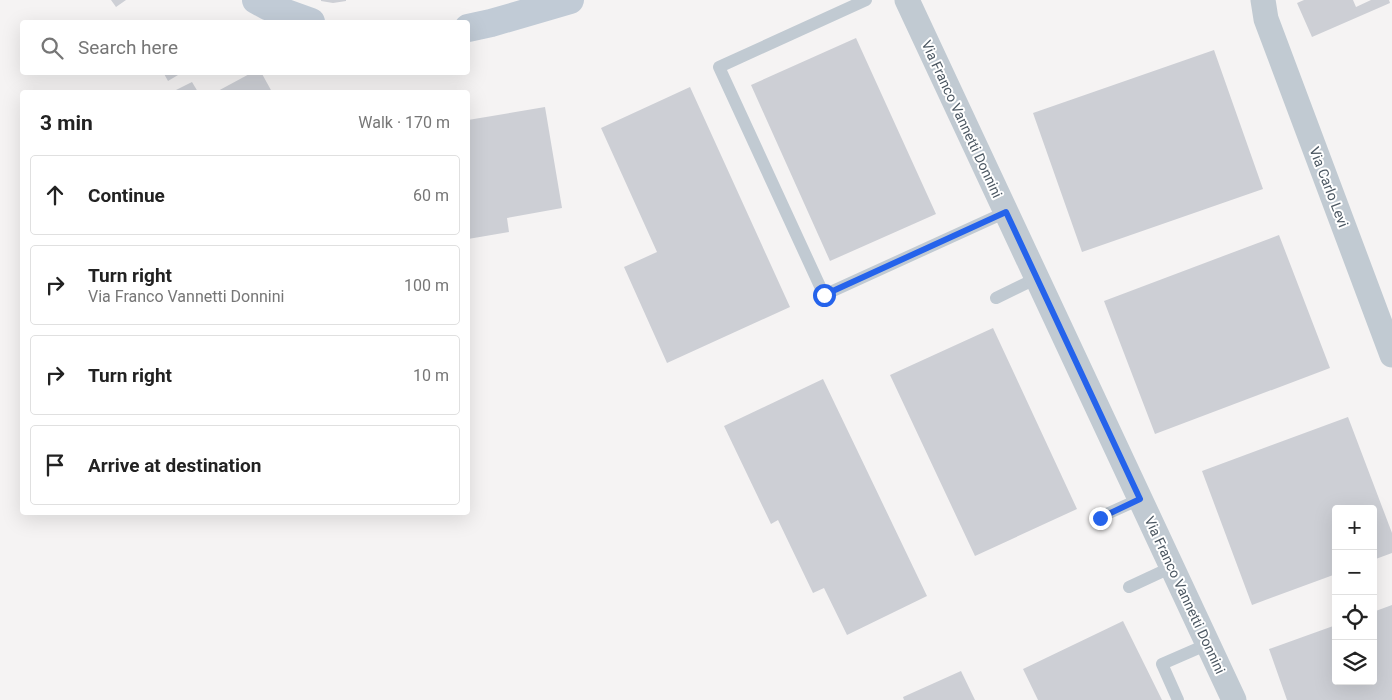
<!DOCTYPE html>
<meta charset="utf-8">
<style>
body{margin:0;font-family:Roboto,sans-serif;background:#f2f2f2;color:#222}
.controls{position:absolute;right:15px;bottom:15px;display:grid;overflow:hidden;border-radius:5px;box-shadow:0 5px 20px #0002}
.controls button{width:45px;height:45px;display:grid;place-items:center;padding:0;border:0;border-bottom:1px solid #e0e0e0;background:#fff;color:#222;font:25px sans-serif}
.stop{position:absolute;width:15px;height:15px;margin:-11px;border:4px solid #2563eb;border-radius:50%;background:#fff}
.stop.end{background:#2563eb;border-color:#fff;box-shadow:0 1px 5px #0008}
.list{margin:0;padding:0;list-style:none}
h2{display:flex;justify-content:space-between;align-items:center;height:65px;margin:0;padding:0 20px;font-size:21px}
h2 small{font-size:16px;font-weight:400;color:#767676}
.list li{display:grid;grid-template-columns:32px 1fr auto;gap:15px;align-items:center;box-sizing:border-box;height:80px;margin:0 10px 10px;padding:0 10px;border:1px solid #e0e0e0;border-radius:5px}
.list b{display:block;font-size:19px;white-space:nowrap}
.list p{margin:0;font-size:16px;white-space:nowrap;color:#767676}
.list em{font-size:16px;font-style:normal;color:#767676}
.icon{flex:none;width:28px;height:28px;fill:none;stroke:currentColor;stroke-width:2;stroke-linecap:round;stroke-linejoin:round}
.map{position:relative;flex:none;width:1392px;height:700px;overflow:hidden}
.search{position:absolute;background:#fff;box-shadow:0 5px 20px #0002;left:20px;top:20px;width:450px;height:55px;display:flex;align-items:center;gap:12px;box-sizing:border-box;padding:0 18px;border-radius:5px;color:#767676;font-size:19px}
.panel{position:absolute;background:#fff;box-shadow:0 5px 20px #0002;left:20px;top:90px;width:450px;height:425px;border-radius:5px}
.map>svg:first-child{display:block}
</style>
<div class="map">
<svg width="1392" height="700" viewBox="0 0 1392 700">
<rect width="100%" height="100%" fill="#f5f3f3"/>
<path fill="#cdcfd5" d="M 111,0 L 126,0 L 116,7 Z
M 321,0 L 346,0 L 346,1 L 333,3 L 321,1 Z
M 1304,0 L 1353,0 L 1356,7 L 1371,0 L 1389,0 L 1390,3 L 1312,37 L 1297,3 Z
M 856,38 L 936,214 L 830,261 L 751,85 Z
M 1214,50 L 1263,189 L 1082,252 L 1033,113 Z
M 163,72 L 183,72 L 168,81 Z
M 253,72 L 261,72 L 272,92 L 216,92 Z
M 192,82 L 198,92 L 172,92 Z
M 690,87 L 790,307 L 667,363 L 624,267 L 657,252 L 601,128 Z
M 545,107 L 562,208 L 507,218 L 509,232 L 468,239 L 468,120 Z
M 1279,235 L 1330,368 L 1155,434 L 1104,301 Z
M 993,328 L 1077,509 L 975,556 L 890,375 Z
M 823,379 L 927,596 L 847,635 L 824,588 L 813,593 L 778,520 L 771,524 L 724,426 Z
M 1348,417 L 1392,533 L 1392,553 L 1373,560 L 1373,509 L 1336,509 L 1336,574 L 1252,605 L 1202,471 Z
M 1392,605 L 1392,700 L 1287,700 L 1269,649 L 1336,625 L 1336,681 L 1373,681 L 1373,612 Z
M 1123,621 L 1162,700 L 1038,700 L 1023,669 Z
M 961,671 L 975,700 L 904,700 L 903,697 Z"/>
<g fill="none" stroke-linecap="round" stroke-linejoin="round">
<path stroke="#c1cad2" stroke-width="12" d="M 866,0 L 719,67 L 824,295 L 1006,212
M 996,298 L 1037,278
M 1100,517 L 1140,499
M 1129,587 L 1172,567
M 1178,700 L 1162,664 L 1208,644"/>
<path stroke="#c1cad2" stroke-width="25" d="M 907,0 L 1234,700
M 1263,0 L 1266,19 L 1392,355"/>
<path stroke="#c1cbd6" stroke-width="28" d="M 256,0 L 267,6 L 311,22
M 468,28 L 491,23 L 570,0"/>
</g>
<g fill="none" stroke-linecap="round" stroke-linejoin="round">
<path stroke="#2563eb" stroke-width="6" d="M 824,295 L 1006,212 L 1140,499 L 1100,518"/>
</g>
<g text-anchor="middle" stroke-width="4" stroke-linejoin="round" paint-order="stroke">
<g font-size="14" fill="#4a5661" stroke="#fff">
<text transform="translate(962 119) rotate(65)" y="5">Via Franco Vannetti Donnini</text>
<text transform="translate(1329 187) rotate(69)" y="5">Via Carlo Levi</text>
<text transform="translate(1185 595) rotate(65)" y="5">Via Franco Vannetti Donnini</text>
</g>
</g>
</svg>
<div class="controls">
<button>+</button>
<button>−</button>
<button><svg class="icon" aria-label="locate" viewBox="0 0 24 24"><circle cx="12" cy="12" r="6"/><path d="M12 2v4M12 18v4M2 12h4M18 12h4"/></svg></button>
<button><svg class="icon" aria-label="layers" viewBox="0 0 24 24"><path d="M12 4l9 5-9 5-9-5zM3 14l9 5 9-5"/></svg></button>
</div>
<div class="stop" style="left:824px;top:295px"></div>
<div class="stop end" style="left:1100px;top:518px"></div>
<div class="search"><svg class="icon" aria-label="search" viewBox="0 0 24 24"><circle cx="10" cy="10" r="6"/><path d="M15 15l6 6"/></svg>Search here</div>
<section class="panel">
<h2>3 min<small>Walk · 170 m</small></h2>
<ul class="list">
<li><svg class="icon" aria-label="ahead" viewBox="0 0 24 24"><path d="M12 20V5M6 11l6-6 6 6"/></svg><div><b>Continue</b></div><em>60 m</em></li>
<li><svg class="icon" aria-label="right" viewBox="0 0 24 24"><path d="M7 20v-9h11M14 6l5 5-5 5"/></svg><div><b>Turn right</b><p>Via Franco Vannetti Donnini</p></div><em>100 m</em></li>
<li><svg class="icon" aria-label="right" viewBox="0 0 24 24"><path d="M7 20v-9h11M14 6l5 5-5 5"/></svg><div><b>Turn right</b></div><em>10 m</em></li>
<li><svg class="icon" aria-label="arrive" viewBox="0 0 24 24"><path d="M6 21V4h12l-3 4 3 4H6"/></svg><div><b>Arrive at destination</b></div></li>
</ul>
</section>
</div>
